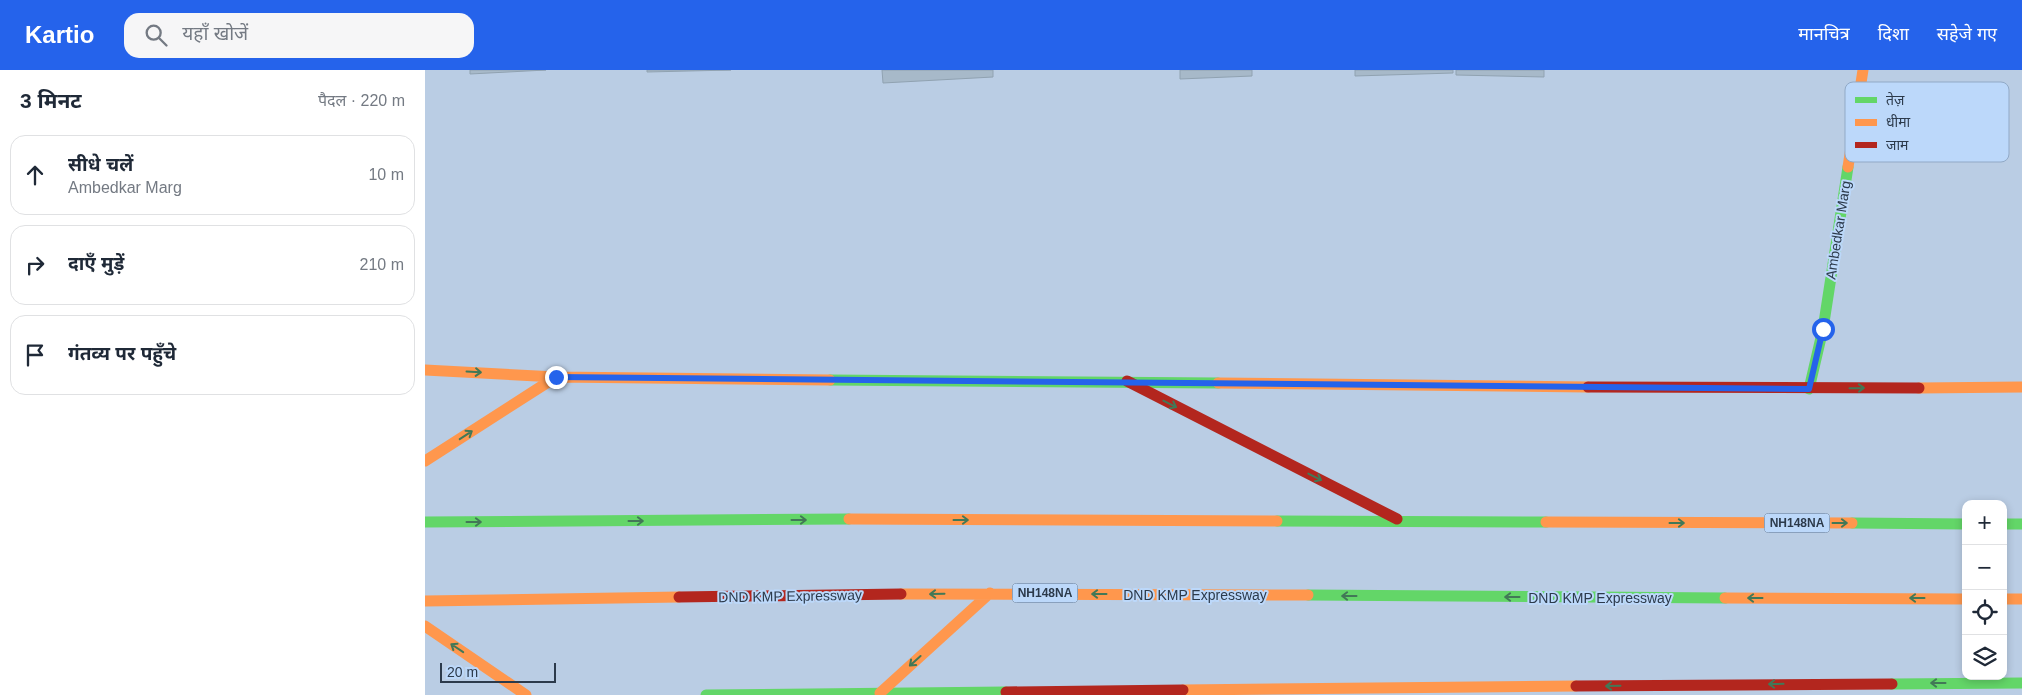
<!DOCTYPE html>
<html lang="hi">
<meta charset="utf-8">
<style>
body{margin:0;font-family:Helvetica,"Noto Sans Devanagari",sans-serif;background:#f6f6f7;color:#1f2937}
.controls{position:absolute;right:15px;bottom:15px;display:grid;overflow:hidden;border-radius:10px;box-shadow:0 2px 8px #0003}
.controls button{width:45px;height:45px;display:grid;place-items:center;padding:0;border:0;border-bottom:1px solid #e0e1e3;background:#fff;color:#1f2937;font:25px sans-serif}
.scale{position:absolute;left:15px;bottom:12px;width:116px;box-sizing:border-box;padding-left:5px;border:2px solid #2c3a4b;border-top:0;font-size:14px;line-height:18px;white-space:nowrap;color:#2c3a4b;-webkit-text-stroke:4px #bcd8fa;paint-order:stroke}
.stop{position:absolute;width:15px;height:15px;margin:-11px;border:4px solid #2563eb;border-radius:50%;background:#fff}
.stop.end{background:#2563eb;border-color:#fff;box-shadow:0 1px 5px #0008}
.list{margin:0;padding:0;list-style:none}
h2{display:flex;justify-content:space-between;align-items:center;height:65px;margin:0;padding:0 20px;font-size:21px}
h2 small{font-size:16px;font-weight:400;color:#747a83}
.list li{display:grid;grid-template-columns:32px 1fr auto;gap:15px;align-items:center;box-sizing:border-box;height:80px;margin:0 10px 10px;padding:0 10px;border:1px solid #e0e1e3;border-radius:15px}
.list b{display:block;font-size:19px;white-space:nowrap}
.list p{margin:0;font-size:16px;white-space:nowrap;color:#747a83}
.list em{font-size:16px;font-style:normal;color:#747a83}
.icon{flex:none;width:28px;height:28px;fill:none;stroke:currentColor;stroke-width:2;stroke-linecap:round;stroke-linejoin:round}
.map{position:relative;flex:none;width:1597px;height:625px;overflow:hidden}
header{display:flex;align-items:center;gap:30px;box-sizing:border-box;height:70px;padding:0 25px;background:#2563eb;color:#fff}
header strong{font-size:24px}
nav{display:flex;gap:28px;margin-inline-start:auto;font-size:18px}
.search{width:350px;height:45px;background:#f6f6f7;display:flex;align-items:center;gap:12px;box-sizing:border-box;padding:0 18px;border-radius:15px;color:#747a83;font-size:19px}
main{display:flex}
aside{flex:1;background:#fff}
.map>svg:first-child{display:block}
</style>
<header>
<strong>Kartio</strong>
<div class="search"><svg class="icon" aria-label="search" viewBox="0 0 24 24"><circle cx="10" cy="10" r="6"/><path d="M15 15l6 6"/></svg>यहाँ खोजें</div>
<nav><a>मानचित्र</a><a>दिशा</a><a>सहेजे गए</a></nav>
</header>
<main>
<aside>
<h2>3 मिनट<small>पैदल · 220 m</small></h2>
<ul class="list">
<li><svg class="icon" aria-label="ahead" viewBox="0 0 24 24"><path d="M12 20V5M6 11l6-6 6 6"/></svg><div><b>सीधे चलें</b><p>Ambedkar Marg</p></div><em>10 m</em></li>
<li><svg class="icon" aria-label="right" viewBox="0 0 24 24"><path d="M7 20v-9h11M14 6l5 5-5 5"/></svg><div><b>दाएँ मुड़ें</b></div><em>210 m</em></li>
<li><svg class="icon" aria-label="arrive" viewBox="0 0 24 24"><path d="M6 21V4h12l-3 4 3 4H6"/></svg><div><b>गंतव्य पर पहुँचे</b></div></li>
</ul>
</aside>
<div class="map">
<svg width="1597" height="625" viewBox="0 0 1597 625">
<rect width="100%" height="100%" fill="#bacde4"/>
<path fill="#a7b9c9" stroke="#90a2b1" d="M 45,0 L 121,0 L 45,4 Z
M 222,0 L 306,0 L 222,2 Z
M 457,0 L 568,0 L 568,7 L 458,13 Z
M 755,0 L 827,0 L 827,6 L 755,9 Z
M 930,0 L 1028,0 L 1028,3 L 930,6 Z
M 1031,0 L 1119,0 L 1119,7 L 1031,5 Z"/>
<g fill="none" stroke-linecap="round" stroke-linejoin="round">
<path stroke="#63d668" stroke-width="11" d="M 405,310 L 793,313
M 1384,319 L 1398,259 L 1423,97
M 852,451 L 1121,452
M 0,452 L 424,449
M 1427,453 L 1541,454
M 1578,454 L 1597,454
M 883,525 L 1300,528
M 1467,614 L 1597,613
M 281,625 L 581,622"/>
<path stroke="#ff974d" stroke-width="11" d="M 1423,97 L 1438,0
M 0,300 L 131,307 L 405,310
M 793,313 L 1163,317
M 1494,318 L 1597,317
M 0,391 L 131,307
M 424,449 L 852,451
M 1121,452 L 1427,453
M 476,524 L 883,525
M 1300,528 L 1541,529
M 1578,529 L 1597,529
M 0,531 L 254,527
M 0,556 L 101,625
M 758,620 L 1151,616
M 455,623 L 565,523"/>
<path stroke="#b3261e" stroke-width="11" d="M 702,311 L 972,449
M 1163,317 L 1494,318
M 254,527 L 476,524
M 1151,616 L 1467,614
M 581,622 L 758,620"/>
</g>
<defs><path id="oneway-shaft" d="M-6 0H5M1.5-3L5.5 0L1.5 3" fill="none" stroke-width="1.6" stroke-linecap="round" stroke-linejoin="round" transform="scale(1.25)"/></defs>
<g stroke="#427857">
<use href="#oneway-shaft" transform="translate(49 302) rotate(3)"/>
<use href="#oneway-shaft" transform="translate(1432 318) rotate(-1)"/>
<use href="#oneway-shaft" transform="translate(745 334) rotate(27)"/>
<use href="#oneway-shaft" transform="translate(41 365) rotate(-33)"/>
<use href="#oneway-shaft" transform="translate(890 407) rotate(27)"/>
<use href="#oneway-shaft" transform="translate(374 450)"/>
<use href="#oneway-shaft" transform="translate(536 450)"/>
<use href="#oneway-shaft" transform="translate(211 451)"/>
<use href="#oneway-shaft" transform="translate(49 452)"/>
<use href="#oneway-shaft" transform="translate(1252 453)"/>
<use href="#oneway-shaft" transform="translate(1415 453)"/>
<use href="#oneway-shaft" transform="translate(512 524) rotate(179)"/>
<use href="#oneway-shaft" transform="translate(674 524) rotate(-180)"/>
<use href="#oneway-shaft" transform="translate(924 526) rotate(-180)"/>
<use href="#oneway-shaft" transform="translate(1087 527) rotate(-180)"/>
<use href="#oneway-shaft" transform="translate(1330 528) rotate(-180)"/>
<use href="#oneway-shaft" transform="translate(1492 528) rotate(-180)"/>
<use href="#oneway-shaft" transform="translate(32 578) rotate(-146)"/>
<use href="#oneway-shaft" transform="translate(490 591) rotate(138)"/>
<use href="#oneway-shaft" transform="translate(1513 613) rotate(180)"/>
<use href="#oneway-shaft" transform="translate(1351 614) rotate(179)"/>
<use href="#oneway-shaft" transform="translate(1188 616) rotate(179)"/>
</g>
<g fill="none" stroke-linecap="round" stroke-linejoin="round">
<path stroke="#2563eb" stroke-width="6" d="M 131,307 L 1384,319 L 1398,259"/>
</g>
<g text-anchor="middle" stroke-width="4" stroke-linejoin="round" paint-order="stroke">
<g fill="#bcd8fa" stroke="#576980" stroke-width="1">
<rect x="1339.5" y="443.5" width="65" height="19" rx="4"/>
<rect x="587.5" y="513.5" width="65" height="19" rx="4"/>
</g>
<g font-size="12" font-weight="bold" fill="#2c3a4b">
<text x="1372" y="457">NH148NA</text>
<text x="620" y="527">NH148NA</text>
</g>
<g font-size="14" fill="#2c3a4b" stroke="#bcd8fa">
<text transform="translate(1413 160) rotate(-81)" y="5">Ambedkar Marg</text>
<text x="770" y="530">DND KMP Expressway</text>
<text transform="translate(365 526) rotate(-1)" y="5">DND KMP Expressway</text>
<text x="1175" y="533">DND KMP Expressway</text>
</g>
</g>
<rect x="1420" y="12" width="164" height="80" rx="8" fill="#bcd8fa" stroke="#91a9c6" stroke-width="1"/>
<rect x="1430" y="27" width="22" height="6" fill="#63d668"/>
<rect x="1430" y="49" width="22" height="7" fill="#ff974d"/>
<rect x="1430" y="72" width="22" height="6" fill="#b3261e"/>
<g font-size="14" fill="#2c3a4b">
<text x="1461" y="35">तेज़</text>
<text x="1461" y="57">धीमा</text>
<text x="1461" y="80">जाम</text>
</g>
</svg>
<div class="controls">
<button>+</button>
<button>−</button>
<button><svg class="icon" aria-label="locate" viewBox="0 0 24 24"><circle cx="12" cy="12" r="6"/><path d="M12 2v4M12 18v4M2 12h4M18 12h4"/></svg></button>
<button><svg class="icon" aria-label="layers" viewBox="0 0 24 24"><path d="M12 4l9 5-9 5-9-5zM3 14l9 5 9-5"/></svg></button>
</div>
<div class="scale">20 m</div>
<div class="stop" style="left:1398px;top:259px"></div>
<div class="stop end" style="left:131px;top:307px"></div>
</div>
</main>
